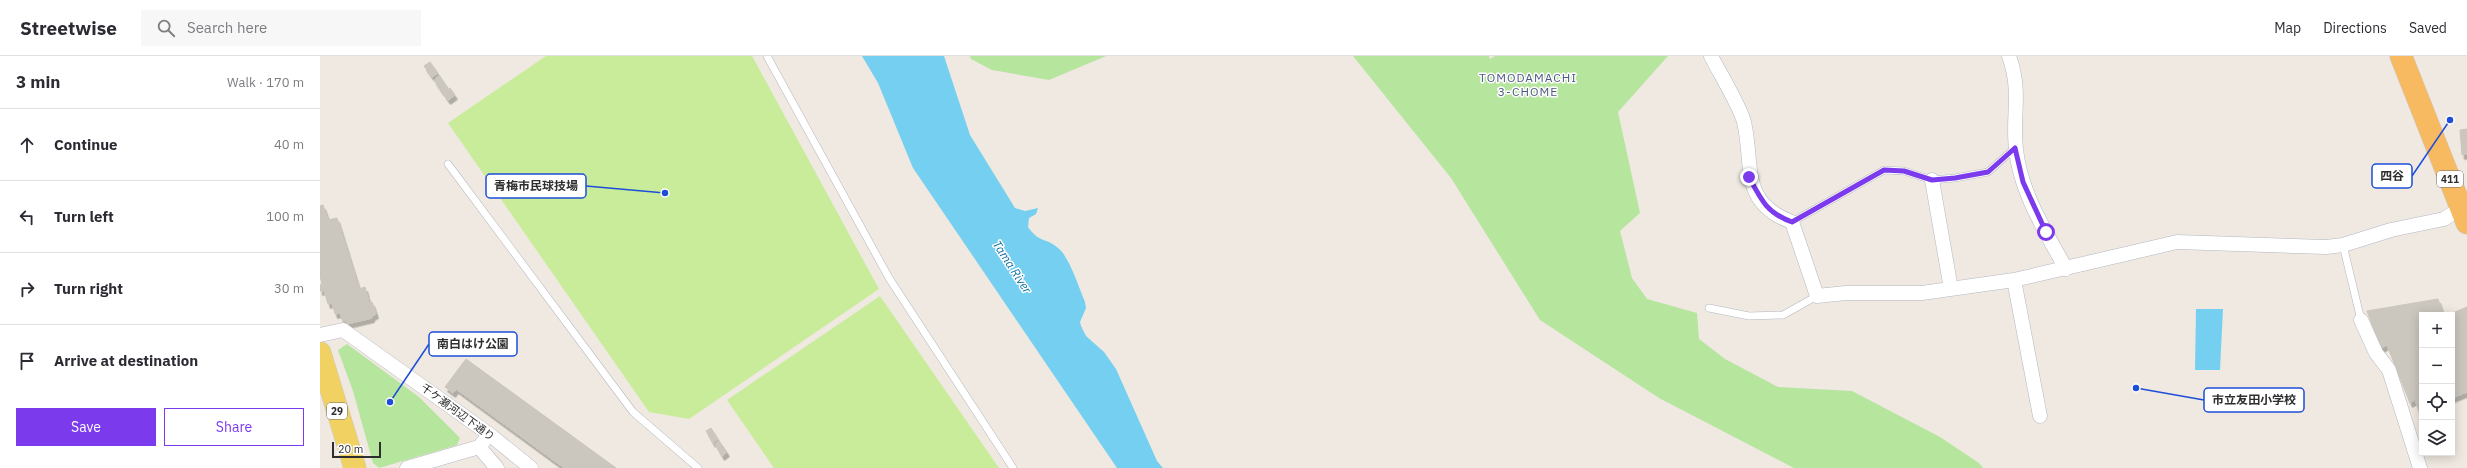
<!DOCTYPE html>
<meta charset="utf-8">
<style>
body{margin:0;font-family:"IBM Plex Sans","Noto Sans JP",sans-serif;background:#f7f7f7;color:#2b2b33}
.controls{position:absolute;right:12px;bottom:12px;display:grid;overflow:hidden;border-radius:0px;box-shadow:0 2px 10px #0003}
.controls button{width:36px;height:36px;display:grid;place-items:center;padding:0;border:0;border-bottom:1px solid #e1e1e2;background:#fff;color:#2b2b33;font:20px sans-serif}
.scale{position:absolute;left:12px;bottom:10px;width:49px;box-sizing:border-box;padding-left:4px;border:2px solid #2e2e2e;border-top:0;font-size:11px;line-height:14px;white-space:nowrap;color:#2e2e2e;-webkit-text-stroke:3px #fff;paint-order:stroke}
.stop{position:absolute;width:12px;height:12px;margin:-9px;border:3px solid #7c3aed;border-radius:50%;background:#fff}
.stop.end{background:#7c3aed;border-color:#fff;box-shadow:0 1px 4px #0008}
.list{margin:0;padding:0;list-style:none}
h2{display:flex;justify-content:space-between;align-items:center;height:52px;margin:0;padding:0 16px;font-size:17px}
h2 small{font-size:13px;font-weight:400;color:#7c7c81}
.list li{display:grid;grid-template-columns:26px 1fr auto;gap:12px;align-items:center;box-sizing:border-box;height:72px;padding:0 16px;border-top:1px solid #e1e1e2}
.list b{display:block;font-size:15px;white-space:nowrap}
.list em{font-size:13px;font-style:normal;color:#7c7c81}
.actions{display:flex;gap:8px;padding:12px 16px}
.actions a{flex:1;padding:9px 0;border:1px solid #7c3aed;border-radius:0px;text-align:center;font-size:14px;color:#7c3aed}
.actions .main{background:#7c3aed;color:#fff}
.icon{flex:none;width:22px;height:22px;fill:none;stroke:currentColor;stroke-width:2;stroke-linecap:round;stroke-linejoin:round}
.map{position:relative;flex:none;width:2147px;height:412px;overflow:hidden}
header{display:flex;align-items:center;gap:24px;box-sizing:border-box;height:56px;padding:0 20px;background:#fff;border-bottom:1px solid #e1e1e2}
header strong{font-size:19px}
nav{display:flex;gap:22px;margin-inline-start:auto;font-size:14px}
.search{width:280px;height:36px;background:#f7f7f7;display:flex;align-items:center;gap:10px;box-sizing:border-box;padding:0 14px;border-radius:0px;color:#7c7c81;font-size:15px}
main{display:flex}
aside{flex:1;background:#fff}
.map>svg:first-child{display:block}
</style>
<header>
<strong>Streetwise</strong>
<div class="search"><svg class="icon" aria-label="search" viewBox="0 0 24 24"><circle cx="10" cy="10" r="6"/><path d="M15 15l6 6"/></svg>Search here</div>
<nav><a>Map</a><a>Directions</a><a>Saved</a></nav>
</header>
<main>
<aside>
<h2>3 min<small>Walk · 170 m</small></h2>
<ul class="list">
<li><svg class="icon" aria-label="ahead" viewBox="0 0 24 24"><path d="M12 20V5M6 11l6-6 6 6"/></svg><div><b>Continue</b></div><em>40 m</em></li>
<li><svg class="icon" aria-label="left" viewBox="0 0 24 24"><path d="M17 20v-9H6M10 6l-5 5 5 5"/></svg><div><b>Turn left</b></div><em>100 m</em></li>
<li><svg class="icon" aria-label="right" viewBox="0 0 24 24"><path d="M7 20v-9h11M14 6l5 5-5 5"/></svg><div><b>Turn right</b></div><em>30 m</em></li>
<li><svg class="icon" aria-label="arrive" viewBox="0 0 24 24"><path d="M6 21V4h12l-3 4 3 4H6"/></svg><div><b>Arrive at destination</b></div></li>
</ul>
<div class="actions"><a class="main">Save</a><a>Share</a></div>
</aside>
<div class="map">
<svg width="2147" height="412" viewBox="0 0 2147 412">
<defs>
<filter id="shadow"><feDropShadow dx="2.5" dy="4.5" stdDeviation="0" flood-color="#0004"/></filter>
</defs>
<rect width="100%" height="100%" fill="#efe9e1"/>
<path fill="#b6e59e" d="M 650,0 L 786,0 L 729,24 L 672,14 L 651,3 Z
M 1033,0 L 1169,0 L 1170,3 L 1175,0 L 1348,0 L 1298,56 L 1320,157 L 1300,175 L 1312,222 L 1327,243 L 1377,257 L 1379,283 L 1405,303 L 1458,331 L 1532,335 L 1620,381 L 1659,407 L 1663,412 L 1474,412 L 1339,342 L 1220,264 L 1131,122 Z
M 27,288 L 99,341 L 140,382 L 137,389 L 59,412 L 53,407 L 33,335 L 18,294 Z"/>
<path fill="#c9ec9a" d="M 226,0 L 432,0 L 559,233 L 369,363 L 329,356 L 128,67 Z
M 560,240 L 679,412 L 454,412 L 407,344 Z"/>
<path fill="#75cff0" d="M 542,0 L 624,0 L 650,79 L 695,152 L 705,155 L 718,152 L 716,158 L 709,162 L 708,171 C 720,188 726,181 738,192 C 749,200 759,232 765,246 L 766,252 L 760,266 L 761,270 L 766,280 L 784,296 L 796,313 L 837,405 L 843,412 L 797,412 L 593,112 L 558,27 Z
M 1876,253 L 1903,253 L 1900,314 L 1875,314 Z"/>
<path fill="#cbc7bf" stroke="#cbc5ba" filter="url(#shadow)" d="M 110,6 L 118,17 L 112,21 L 104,10 Z
M 119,19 L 128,32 L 122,36 L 114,24 Z
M 130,32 L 135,39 L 128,44 L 123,37 Z
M 2147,73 L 2147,98 L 2142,99 L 2140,74 Z
M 3,149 L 8,164 L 17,162 L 39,233 L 45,231 L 49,247 L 52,246 L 56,258 L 52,260 L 52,262 L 27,268 L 26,264 L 23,266 L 20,257 L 15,258 L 12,247 L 8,248 L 4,234 L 0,235 L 0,229 L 2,228 L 0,220 L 0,150 Z
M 2118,243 L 2123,259 L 2102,259 L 2102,355 L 2099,356 L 2095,344 L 2090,347 L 2067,289 L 2061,292 L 2047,255 Z
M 2147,251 L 2147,336 L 2132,342 L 2132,259 L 2128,259 Z
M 146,303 L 296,412 L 244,412 L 136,333 L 133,337 L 125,331 Z
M 391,372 L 398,383 L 393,387 L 386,375 Z
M 399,385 L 407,396 L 402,400 L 395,388 Z"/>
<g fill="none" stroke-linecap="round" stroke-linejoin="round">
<g stroke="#b4b7c1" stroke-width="8">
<path id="service" d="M 447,0 L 569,222 L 693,412
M 128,108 L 313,356 L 378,412
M 1472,166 L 1564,114 L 1584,115 L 1612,124 L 1635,122 L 1668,116 L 1695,92
M 2023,189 L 2041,264
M 1389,252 L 1429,260 L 1463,259 L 1497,240"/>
</g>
<g stroke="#b4b7c1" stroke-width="15">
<path id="minor" d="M 1391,0 C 1399,16 1420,50 1424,66 C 1434,108 1419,147 1472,166 L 1497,240 L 1526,237 L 1602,237 L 1694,224 L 1857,186 L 2006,191 L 2023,189 L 2071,174 L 2124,163 L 2141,152 L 2147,150
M 1689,0 C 1702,37 1692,58 1696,93 C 1700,136 1726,176 1746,213
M 1612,124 L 1631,233
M 1694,224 L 1720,360
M 2041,264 L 2056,297 L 2069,314 L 2100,412
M 0,279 L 23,274 L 169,378 L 211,412
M 164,385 L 159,391 L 177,412
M 87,412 L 159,391"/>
</g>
<g stroke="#c9c9c9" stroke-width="23">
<path id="primary" d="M 0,297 L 35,412"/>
</g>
<g stroke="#c9c9c9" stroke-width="23">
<path id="trunk" d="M 2081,0 L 2147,167"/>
</g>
<use href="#service" stroke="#fff" stroke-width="7"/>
<use href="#minor" stroke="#fff" stroke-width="14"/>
<use href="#primary" stroke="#f2d163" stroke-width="22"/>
<use href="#trunk" stroke="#f8ba60" stroke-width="22"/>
</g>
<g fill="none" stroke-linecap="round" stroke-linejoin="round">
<path stroke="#7c3aed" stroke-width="5" d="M 1429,121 C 1441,144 1447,157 1472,166 L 1564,114 L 1584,115 L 1612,124 L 1635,122 L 1668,116 L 1695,92 L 1703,126 L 1726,176"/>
</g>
<g text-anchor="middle" stroke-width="3" stroke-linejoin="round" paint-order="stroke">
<g fill="#fff" stroke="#6d6d6d" stroke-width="1">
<rect x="2117" y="115" width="26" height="16" rx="3"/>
<rect x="7" y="347" width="20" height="16" rx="3"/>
</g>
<g font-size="10" font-weight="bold" fill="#2e2e2e">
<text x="2130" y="127">411</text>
<text x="17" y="359">29</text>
</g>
<g font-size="11" fill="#2e2e2e" stroke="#fff">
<text transform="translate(138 356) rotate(36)" y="4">千ケ瀬河辺下通り</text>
</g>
<g font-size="12" letter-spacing="1" fill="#4d5680" stroke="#fff">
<text x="1208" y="26">TOMODAMACHI<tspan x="1208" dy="14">3-CHOME</tspan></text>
</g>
<g font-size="12" font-style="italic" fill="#0d6fa3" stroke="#fff">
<text transform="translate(692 211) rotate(57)" y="4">Tama River</text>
</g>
</g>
<path fill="none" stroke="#1d4ed8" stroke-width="1.5" d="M2130 64L2092 120M345 137L266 130M70 346L109 288M1816 332L1884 344"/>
<g fill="#1d4ed8" stroke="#fff" stroke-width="1.5">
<circle cx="2130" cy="64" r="4"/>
<circle cx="345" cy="137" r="4"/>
<circle cx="70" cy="346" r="4"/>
<circle cx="1816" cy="332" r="4"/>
</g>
<g fill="#fff" stroke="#1d4ed8" stroke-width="1.5">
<rect x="2052" y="108" width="40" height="24" rx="4"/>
<rect x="166" y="118" width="100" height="24" rx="4"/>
<rect x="109" y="276" width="88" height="24" rx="4"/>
<rect x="1884" y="332" width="100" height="24" rx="4"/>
</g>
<g font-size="12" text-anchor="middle" font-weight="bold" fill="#2e2e2e">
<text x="2072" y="124">四谷</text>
<text x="216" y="134">青梅市民球技場</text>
<text x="153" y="292">南白はけ公園</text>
<text x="1934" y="348">市立友田小学校</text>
</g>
</svg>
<div class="controls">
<button>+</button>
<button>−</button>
<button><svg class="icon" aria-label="locate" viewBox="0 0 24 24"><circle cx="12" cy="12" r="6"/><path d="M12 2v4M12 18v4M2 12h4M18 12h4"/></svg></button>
<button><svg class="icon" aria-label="layers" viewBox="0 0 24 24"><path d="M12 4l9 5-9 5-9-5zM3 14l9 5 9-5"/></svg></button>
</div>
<div class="scale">20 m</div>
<div class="stop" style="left:1726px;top:176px"></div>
<div class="stop end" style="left:1429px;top:121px"></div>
</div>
</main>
